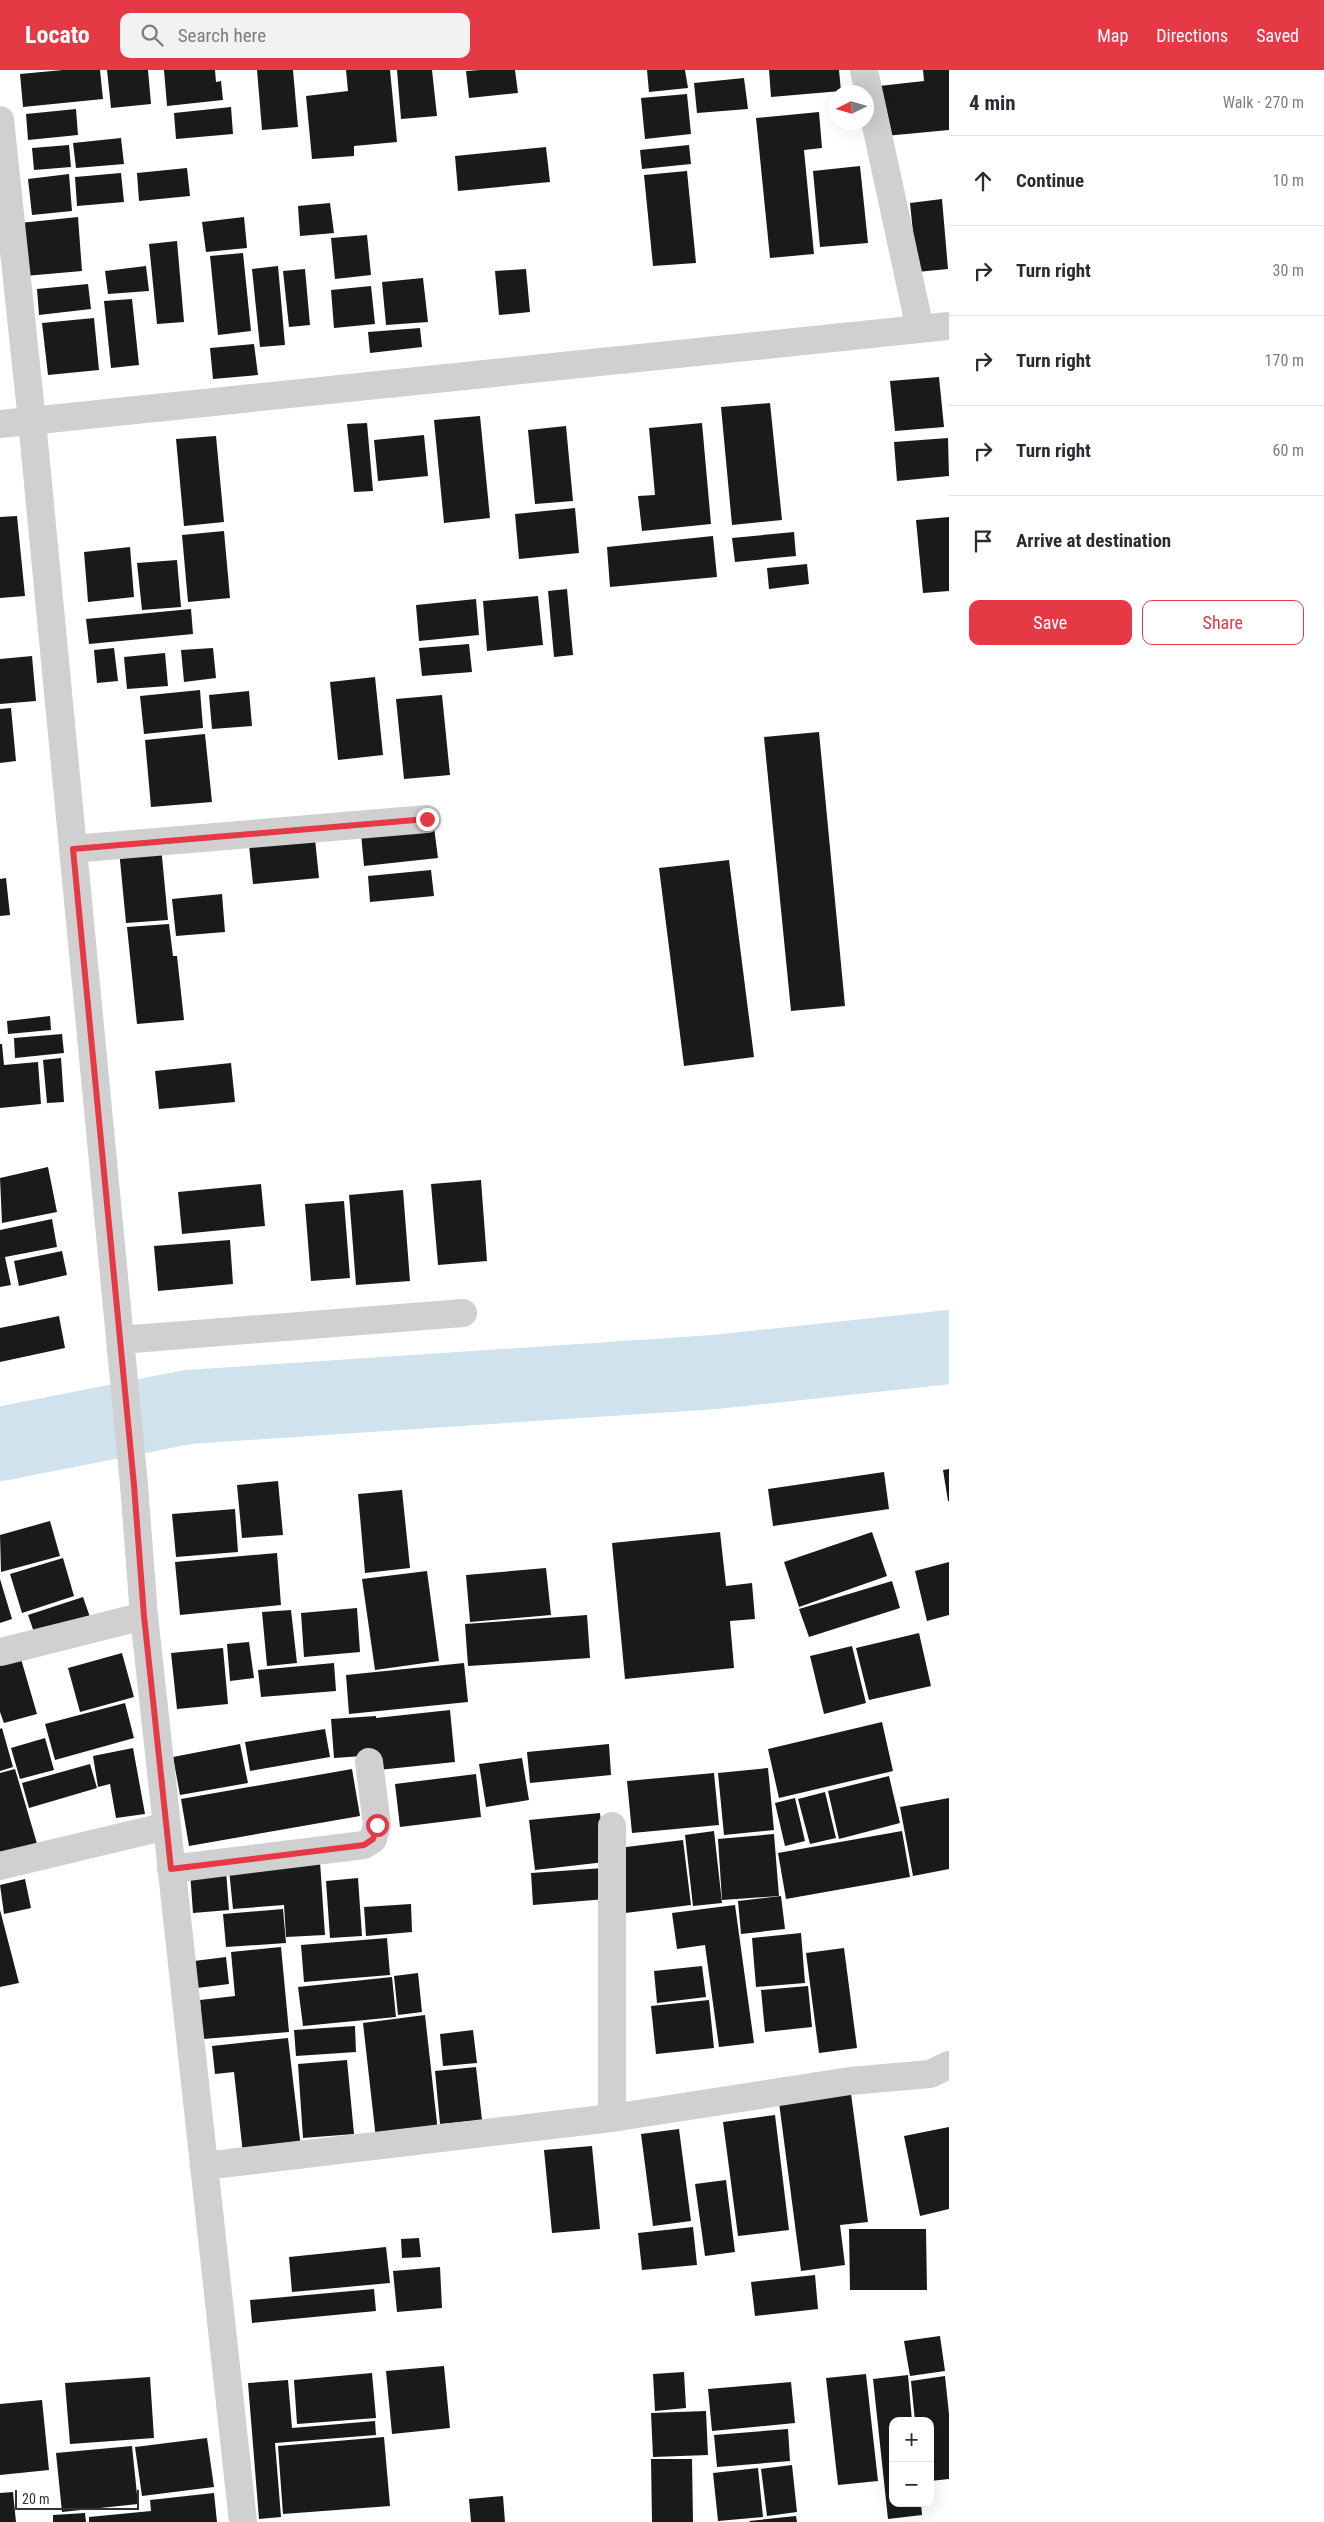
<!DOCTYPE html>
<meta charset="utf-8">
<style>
body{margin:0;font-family:"Roboto Condensed",sans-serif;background:#f2f2f3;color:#2b2b33}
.controls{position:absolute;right:15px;bottom:15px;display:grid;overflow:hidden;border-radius:10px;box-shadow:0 5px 20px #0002}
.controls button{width:45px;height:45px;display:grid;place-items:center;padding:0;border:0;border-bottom:1px solid #e1e1e2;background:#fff;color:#2b2b33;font:25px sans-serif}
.compass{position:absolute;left:829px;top:15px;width:45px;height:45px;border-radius:50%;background:#fff;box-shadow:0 5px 20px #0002;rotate:265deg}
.scale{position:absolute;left:15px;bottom:12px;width:124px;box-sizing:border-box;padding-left:5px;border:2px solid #333;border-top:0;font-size:14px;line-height:18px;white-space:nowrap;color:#333;-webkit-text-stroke:4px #fff;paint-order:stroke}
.stop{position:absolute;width:15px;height:15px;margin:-11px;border:4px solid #e63946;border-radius:50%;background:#fff}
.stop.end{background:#e63946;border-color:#fff;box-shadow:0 1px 5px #0008}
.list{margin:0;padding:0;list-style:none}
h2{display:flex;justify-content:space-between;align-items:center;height:65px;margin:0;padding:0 20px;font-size:21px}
h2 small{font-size:16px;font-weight:400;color:#7c7c81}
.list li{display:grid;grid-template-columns:32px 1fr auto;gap:15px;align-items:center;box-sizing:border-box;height:90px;padding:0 20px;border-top:1px solid #e1e1e2}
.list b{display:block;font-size:19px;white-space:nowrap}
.list em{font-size:16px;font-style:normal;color:#7c7c81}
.actions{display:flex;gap:10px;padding:15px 20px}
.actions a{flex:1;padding:11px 0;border:1px solid #e63946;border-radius:10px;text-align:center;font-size:18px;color:#e63946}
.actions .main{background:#e63946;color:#fff}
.icon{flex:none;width:28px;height:28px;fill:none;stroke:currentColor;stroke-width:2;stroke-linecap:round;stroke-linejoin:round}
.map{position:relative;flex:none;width:949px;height:2452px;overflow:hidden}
header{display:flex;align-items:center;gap:30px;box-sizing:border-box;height:70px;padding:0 25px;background:#e63946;color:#fff}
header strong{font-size:24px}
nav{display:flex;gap:28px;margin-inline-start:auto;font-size:18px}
.search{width:350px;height:45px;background:#f2f2f3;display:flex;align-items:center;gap:12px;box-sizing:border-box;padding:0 18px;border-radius:10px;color:#7c7c81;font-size:19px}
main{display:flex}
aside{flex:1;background:#fff}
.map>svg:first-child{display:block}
</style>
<header>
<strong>Locato</strong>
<div class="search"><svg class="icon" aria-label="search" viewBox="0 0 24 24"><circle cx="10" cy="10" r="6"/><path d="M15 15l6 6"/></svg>Search here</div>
<nav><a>Map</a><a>Directions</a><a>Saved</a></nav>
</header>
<main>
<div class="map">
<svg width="949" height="2452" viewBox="0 0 949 2452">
<rect width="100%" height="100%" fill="#fff"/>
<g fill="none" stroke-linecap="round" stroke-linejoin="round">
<path stroke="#cfe2ee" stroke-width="74" d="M 0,1374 L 188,1337 L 715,1302 L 949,1277"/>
</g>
<path fill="#1a1a1a" d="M 63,0 L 100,0 L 103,29 L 23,37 L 20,4 Z
M 107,0 L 148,0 L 151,34 L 111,38 Z
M 164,0 L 215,0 L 216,12 L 221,11 L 223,30 L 167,36 Z
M 257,0 L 293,0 L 298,57 L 262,60 Z
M 346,0 L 390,0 L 397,72 L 354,76 L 354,86 L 312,89 L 306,26 L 348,21 Z
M 397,0 L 432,0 L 437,46 L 401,49 Z
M 481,0 L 515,0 L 518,23 L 469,28 L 466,1 Z
M 647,0 L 685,0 L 688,18 L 649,22 Z
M 769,0 L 839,0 L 841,21 L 771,27 Z
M 923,0 L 949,0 L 949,60 L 885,66 L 879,16 L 924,11 Z
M 744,8 L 748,39 L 697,43 L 694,13 Z
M 687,24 L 691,64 L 645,69 L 641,28 Z
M 231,37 L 233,64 L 176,69 L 174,43 Z
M 76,39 L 78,65 L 28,70 L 26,44 Z
M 819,42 L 822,78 L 804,80 L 814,184 L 770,188 L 756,48 Z
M 121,68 L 124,94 L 76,98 L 73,73 Z
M 69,75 L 71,97 L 34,100 L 32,78 Z
M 689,75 L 691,94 L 642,99 L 640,80 Z
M 546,77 L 550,112 L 458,121 L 455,86 Z
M 860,96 L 868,173 L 820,177 L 813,101 Z
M 187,98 L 190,126 L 139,131 L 137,103 Z
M 687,101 L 696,193 L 653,196 L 644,105 Z
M 121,103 L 124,132 L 77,136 L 75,107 Z
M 69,104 L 72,141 L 32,145 L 28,109 Z
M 942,129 L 948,199 L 917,202 L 910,133 Z
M 330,133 L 334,163 L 300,166 L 298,136 Z
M 78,147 L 82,201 L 25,206 L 20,153 Z
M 244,147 L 247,178 L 206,182 L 202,152 Z
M 367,165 L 371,205 L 335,209 L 331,168 Z
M 177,171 L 184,252 L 157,254 L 149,174 Z
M 243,183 L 251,261 L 218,265 L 210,186 Z
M 146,196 L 149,221 L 108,224 L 105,201 Z
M 278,196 L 285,275 L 260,277 L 252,199 Z
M 305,199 L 310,255 L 289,257 L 283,201 Z
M 526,199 L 530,242 L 499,245 L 495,201 Z
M 423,208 L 428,252 L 386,255 L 382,212 Z
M 88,214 L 91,239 L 39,245 L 37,219 Z
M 371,216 L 375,254 L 334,258 L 331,220 Z
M 132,229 L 139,295 L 111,298 L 104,231 Z
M 94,248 L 99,300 L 48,305 L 42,253 Z
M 420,258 L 422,277 L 370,283 L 368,262 Z
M 254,274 L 258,305 L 213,309 L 210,278 Z
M 939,307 L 944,357 L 895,361 L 890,311 Z
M 770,333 L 782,450 L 732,455 L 721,337 Z
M 480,346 L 490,448 L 444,453 L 434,350 Z
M 367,353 L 373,421 L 354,422 L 347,354 Z
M 702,353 L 711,454 L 642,461 L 638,426 L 655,425 L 649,358 Z
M 566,356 L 573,431 L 535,434 L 528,360 Z
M 424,365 L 428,406 L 378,411 L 374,370 Z
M 216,366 L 224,452 L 184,456 L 176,369 Z
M 948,368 L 949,406 L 897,411 L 894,372 Z
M 575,438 L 579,483 L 519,489 L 515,444 Z
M 17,446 L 25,526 L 0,528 L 0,447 Z
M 949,447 L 949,521 L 923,523 L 916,450 Z
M 224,461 L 230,528 L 188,532 L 182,465 Z
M 794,462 L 796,486 L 735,492 L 732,468 Z
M 713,466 L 717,507 L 610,517 L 607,477 Z
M 130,477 L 134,527 L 88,532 L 84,482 Z
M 177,490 L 181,537 L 142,540 L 137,493 Z
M 807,494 L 809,514 L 769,519 L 767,498 Z
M 567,519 L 573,585 L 554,587 L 548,521 Z
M 538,526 L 543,575 L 487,581 L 483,531 Z
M 476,529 L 479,565 L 419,571 L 416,535 Z
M 191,539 L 193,564 L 89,574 L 86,549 Z
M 469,574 L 472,602 L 422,606 L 419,578 Z
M 114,578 L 118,611 L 97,613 L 94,580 Z
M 213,578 L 216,608 L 184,612 L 181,580 Z
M 165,583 L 168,616 L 127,619 L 124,587 Z
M 32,586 L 36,631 L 0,634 L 0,589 Z
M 375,607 L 383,685 L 338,690 L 330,612 Z
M 200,620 L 203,658 L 144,664 L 140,626 Z
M 249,621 L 252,656 L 212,659 L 209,625 Z
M 442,625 L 450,705 L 404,709 L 396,629 Z
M 11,638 L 16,691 L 0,693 L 0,639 Z
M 819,662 L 845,936 L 791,941 L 764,667 Z
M 205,664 L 212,732 L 151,737 L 145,670 Z
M 434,757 L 438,788 L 364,796 L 361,764 Z
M 315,769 L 319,808 L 253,814 L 249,775 Z
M 161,776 L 168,850 L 126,853 L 119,780 Z
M 729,790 L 754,987 L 684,996 L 659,798 Z
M 431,800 L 434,826 L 370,832 L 368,806 Z
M 6,808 L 10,845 L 0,846 L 0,809 Z
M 222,824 L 225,862 L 176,866 L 172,829 Z
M 169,854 L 173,886 L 177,886 L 184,950 L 137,954 L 127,857 Z
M 50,946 L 51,960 L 8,964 L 7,951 Z
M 62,964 L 64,983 L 15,988 L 14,968 Z
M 0,974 L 2,974 L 4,995 L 38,992 L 41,1034 L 0,1038 Z
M 61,988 L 64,1032 L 47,1033 L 43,990 Z
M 231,993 L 235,1032 L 159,1039 L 155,1001 Z
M 48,1097 L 57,1142 L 2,1153 L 0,1108 Z
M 481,1110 L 487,1191 L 438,1195 L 431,1114 Z
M 261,1114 L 265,1156 L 182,1164 L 178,1122 Z
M 403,1120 L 410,1211 L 356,1215 L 349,1125 Z
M 344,1131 L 350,1208 L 311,1211 L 305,1134 Z
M 52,1149 L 57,1177 L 5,1187 L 11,1215 L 0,1217 L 0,1160 Z
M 230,1170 L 233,1214 L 158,1221 L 154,1176 Z
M 62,1181 L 67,1205 L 19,1216 L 14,1191 Z
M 59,1246 L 65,1278 L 0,1292 L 0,1258 Z
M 949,1399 L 949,1431 L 948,1431 L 943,1400 Z
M 884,1402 L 889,1439 L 773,1456 L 768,1419 Z
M 278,1411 L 283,1465 L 242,1468 L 237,1415 Z
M 402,1420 L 410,1498 L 365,1503 L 358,1424 Z
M 235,1439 L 238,1482 L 176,1487 L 172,1444 Z
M 50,1451 L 60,1486 L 1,1502 L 0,1465 Z
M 720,1462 L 726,1516 L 752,1513 L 755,1549 L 730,1551 L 734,1598 L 625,1609 L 612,1473 Z
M 872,1462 L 887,1506 L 799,1537 L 784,1492 Z
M 277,1483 L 281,1535 L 180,1545 L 175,1492 Z
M 63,1488 L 74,1526 L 22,1543 L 10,1504 Z
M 949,1492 L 949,1545 L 927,1551 L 915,1501 Z
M 546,1498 L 551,1545 L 470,1552 L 466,1505 Z
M 427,1501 L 439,1591 L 375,1600 L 362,1509 Z
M 0,1509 L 12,1549 L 0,1553 Z
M 892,1511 L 900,1538 L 809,1567 L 799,1539 Z
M 83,1527 L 90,1547 L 35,1565 L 28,1545 Z
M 357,1538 L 360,1582 L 304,1587 L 301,1543 Z
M 291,1540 L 297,1593 L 267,1596 L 262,1542 Z
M 587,1545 L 590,1588 L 468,1596 L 465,1554 Z
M 919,1563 L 931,1616 L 869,1630 L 856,1578 Z
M 249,1572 L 254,1608 L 230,1611 L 227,1574 Z
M 852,1576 L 866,1633 L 824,1644 L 810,1586 Z
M 223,1578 L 228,1634 L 177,1639 L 171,1583 Z
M 122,1583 L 134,1627 L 80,1642 L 68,1598 Z
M 21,1589 L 37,1644 L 4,1653 L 0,1642 L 0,1595 Z
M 334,1593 L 336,1621 L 261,1627 L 258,1600 Z
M 464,1593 L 468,1632 L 349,1644 L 346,1605 Z
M 125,1633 L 134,1668 L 55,1690 L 45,1654 Z
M 450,1640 L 455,1692 L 378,1700 L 377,1685 L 334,1688 L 331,1649 L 376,1646 L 376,1648 Z
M 882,1652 L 893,1701 L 779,1728 L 768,1679 Z
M 2,1658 L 13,1697 L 0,1701 L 0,1659 Z
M 325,1659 L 330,1687 L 250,1701 L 245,1672 Z
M 45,1668 L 54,1700 L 20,1709 L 11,1678 Z
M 240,1674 L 248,1713 L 180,1725 L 173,1687 Z
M 609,1674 L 611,1705 L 530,1713 L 527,1682 Z
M 133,1678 L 145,1744 L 116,1748 L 110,1714 L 98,1717 L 93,1686 Z
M 522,1688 L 529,1730 L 486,1737 L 479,1694 Z
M 90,1694 L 97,1718 L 29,1738 L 22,1713 Z
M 768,1698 L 774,1760 L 724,1765 L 718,1703 Z
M 15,1699 L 38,1777 L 0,1788 L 0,1703 Z
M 352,1699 L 360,1746 L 189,1776 L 181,1729 Z
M 714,1703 L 719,1755 L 632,1763 L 627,1711 Z
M 476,1704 L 481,1747 L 400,1757 L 395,1714 Z
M 889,1706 L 900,1753 L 839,1769 L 828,1721 Z
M 825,1722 L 836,1768 L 810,1774 L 798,1729 Z
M 795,1728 L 805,1771 L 785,1776 L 775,1733 Z
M 949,1728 L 949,1799 L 913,1806 L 900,1737 Z
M 600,1743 L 605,1792 L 535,1800 L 529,1750 Z
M 714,1761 L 722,1833 L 693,1836 L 685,1765 Z
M 902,1761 L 910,1807 L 786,1829 L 778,1783 Z
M 774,1764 L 779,1826 L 722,1830 L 718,1769 Z
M 683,1770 L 691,1835 L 625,1843 L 618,1778 Z
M 320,1792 L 325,1865 L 286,1867 L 284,1835 L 233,1839 L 229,1800 Z
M 604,1798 L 606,1829 L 533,1835 L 531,1803 Z
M 226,1800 L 229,1840 L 193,1843 L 190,1802 Z
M 358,1808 L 362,1866 L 330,1868 L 326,1811 Z
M 25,1809 L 31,1838 L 4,1844 L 0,1815 Z
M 781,1826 L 785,1859 L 741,1864 L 738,1831 Z
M 411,1834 L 412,1862 L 366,1866 L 364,1837 Z
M 735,1835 L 754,1973 L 719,1977 L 705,1875 L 677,1879 L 672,1843 Z
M 283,1839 L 286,1873 L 226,1877 L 223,1844 Z
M 0,1840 L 19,1913 L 0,1917 Z
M 801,1863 L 805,1913 L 756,1917 L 752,1868 Z
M 387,1868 L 390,1905 L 304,1912 L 301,1875 Z
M 281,1877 L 289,1962 L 203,1969 L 200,1930 L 235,1926 L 231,1882 Z
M 844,1878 L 857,1978 L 819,1983 L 806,1883 Z
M 226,1887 L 229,1914 L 189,1919 L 186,1892 Z
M 702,1896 L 706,1927 L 657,1933 L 654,1901 Z
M 418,1903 L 422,1942 L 398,1945 L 394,1906 Z
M 392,1907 L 396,1947 L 303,1956 L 298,1917 Z
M 808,1916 L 812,1957 L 765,1962 L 761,1920 Z
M 709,1930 L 714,1978 L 656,1984 L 651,1936 Z
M 425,1945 L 438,2062 L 376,2069 L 363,1953 Z
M 355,1956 L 356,1982 L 296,1986 L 294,1960 Z
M 473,1960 L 477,1993 L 443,1996 L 440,1964 Z
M 288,1968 L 301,2078 L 243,2084 L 234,2002 L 215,2004 L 212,1976 Z
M 347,1990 L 354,2064 L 303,2068 L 298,1994 Z
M 476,1997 L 482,2050 L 440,2054 L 435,2001 Z
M 850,2016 L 868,2152 L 840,2155 L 845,2195 L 801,2201 L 778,2025 Z
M 775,2045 L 789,2160 L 738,2166 L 723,2052 Z
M 949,2057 L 949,2139 L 920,2146 L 904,2066 Z
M 679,2059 L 691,2151 L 653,2156 L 641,2064 Z
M 592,2076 L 600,2159 L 552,2163 L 544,2080 Z
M 726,2110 L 735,2182 L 705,2186 L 695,2114 Z
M 693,2157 L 697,2195 L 642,2200 L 638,2163 Z
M 849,2159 L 926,2159 L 927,2220 L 850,2220 Z
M 419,2168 L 421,2187 L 402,2188 L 401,2169 Z
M 386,2177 L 390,2213 L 292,2222 L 289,2187 Z
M 440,2197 L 442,2238 L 397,2242 L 393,2201 Z
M 815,2205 L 818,2239 L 755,2246 L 751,2212 Z
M 374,2219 L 376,2241 L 252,2253 L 250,2230 Z
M 940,2266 L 945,2301 L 910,2306 L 904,2271 Z
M 444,2296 L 450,2358 L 392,2364 L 386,2301 Z
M 684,2302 L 686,2338 L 655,2341 L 653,2304 Z
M 372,2303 L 376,2348 L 297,2354 L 294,2310 Z
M 866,2304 L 878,2411 L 838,2415 L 826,2308 Z
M 908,2305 L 912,2351 L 893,2351 L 893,2433 L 921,2433 L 922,2445 L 888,2449 L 873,2309 Z
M 945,2306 L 949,2344 L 949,2409 L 930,2411 L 930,2351 L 915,2351 L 911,2311 Z
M 150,2307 L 154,2368 L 70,2374 L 65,2313 Z
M 288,2310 L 292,2358 L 375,2351 L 376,2365 L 275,2373 L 281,2447 L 259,2449 L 248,2313 Z
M 791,2312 L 795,2353 L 712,2361 L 708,2319 Z
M 42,2330 L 49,2400 L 0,2405 L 0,2334 Z
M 706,2341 L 708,2385 L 653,2387 L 651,2343 Z
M 788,2359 L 790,2391 L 717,2397 L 714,2365 Z
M 384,2367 L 390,2436 L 283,2444 L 278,2376 Z
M 207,2368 L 214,2417 L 142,2426 L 135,2377 Z
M 132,2376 L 138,2434 L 62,2442 L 56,2383 Z
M 651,2389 L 692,2389 L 693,2452 L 652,2452 Z
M 792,2395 L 797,2442 L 767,2446 L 761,2399 Z
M 758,2398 L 763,2447 L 718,2451 L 713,2403 Z
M 13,2422 L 16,2452 L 0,2452 L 0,2423 Z
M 214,2423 L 217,2452 L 89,2452 L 89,2447 L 151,2441 L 150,2430 Z
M 503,2426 L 505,2452 L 471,2452 L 469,2429 Z
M 85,2443 L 86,2452 L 53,2452 L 53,2445 Z
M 796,2446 L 797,2452 L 750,2452 L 749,2451 Z"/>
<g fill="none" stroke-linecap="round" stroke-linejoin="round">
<path stroke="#d0d0d0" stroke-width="28" d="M 864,0 L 920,259
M 0,50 L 32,351 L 134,1415 L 144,1546 L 243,2452
M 0,354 L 949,256
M 73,779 L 427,749
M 120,1270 L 463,1243
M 1,1582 L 144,1546
M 0,1796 L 167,1756
M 171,1799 L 364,1775 L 373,1769 L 377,1755 L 369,1692
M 612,2048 L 612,1756
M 204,2096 L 612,2048 L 850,2011 L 930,2004 L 949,1995"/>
</g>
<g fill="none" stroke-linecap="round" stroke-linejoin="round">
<path stroke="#e63946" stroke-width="6" d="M 377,1755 L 373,1769 L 364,1775 L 171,1799 L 144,1546 L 134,1415 L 73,779 L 427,749"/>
</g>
</svg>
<div class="controls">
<button>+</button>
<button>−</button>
</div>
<svg class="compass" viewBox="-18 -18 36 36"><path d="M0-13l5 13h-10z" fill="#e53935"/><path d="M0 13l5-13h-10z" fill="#7c7c81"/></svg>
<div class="scale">20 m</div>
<div class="stop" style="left:377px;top:1755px"></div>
<div class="stop end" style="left:427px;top:749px"></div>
</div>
<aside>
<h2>4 min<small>Walk · 270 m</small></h2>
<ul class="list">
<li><svg class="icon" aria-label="ahead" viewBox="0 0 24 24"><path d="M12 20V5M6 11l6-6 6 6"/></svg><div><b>Continue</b></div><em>10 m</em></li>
<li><svg class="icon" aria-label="right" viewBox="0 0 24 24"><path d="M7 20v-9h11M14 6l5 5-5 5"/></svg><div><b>Turn right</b></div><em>30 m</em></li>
<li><svg class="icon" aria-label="right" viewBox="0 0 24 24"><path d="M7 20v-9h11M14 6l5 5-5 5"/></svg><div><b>Turn right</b></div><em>170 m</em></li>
<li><svg class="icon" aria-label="right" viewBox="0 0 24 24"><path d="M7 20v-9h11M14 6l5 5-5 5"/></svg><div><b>Turn right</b></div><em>60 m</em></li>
<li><svg class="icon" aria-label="arrive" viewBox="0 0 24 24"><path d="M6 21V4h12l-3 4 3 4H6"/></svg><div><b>Arrive at destination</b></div></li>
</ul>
<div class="actions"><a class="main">Save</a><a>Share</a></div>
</aside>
</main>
